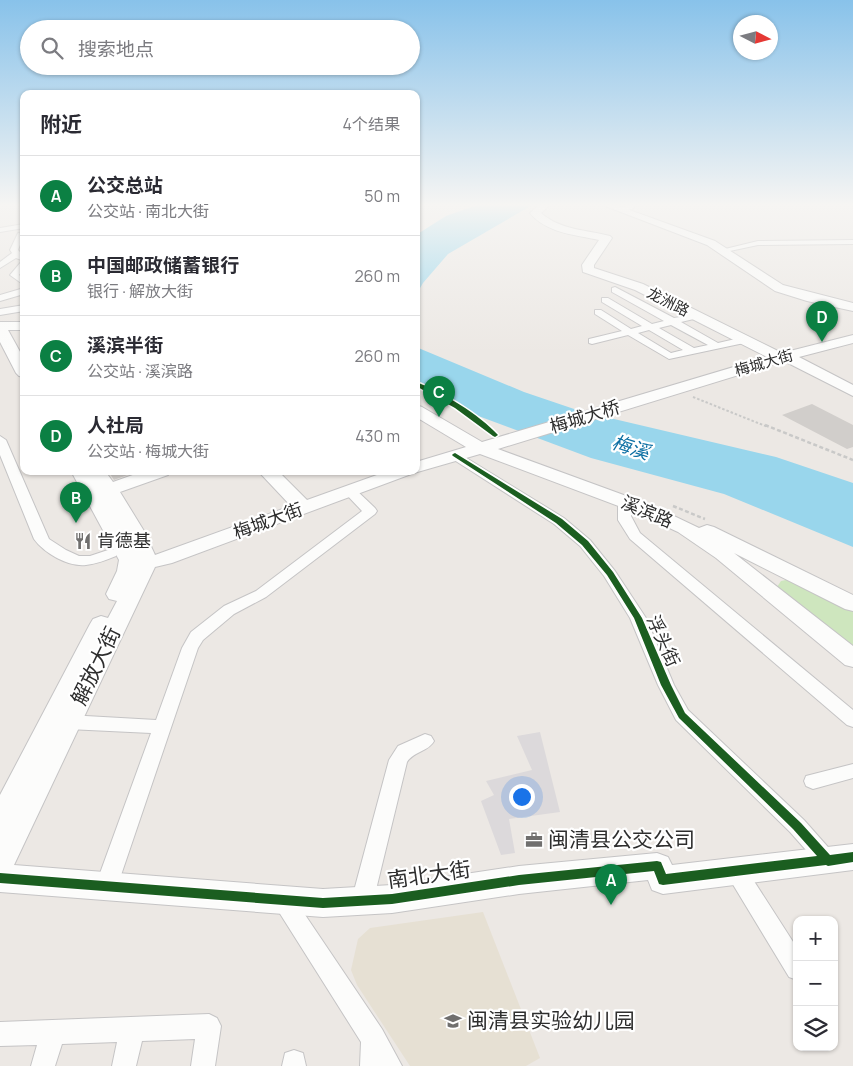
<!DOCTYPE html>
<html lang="zh">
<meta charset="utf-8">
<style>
body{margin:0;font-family:Manrope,"Noto Sans SC",sans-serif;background:#f7f7f7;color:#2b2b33}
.controls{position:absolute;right:15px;bottom:15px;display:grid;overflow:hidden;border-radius:10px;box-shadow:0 1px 4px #0004}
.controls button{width:45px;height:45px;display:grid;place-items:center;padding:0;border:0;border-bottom:1px solid #e1e1e2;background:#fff;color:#2b2b33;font:25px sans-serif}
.compass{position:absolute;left:733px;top:15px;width:45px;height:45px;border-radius:50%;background:#fff;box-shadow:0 1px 4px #0004;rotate:96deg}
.you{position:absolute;left:521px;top:796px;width:18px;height:18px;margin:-12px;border:4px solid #fff;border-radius:50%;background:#1a73e8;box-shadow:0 0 0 8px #1a73e833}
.badge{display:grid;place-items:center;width:32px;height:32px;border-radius:50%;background:#0b8043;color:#fff;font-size:16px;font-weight:700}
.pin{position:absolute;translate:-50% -41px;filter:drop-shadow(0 1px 2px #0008)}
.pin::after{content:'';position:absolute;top:26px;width:18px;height:15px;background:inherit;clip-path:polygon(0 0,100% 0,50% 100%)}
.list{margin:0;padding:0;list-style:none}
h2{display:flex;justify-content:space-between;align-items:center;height:65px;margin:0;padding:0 20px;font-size:21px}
h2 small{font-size:16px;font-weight:400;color:#7c7c81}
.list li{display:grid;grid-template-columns:32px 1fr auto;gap:15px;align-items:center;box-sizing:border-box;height:80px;padding:0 20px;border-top:1px solid #e1e1e2}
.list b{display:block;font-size:19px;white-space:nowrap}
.list p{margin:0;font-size:16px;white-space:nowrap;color:#7c7c81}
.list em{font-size:16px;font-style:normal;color:#7c7c81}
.icon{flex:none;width:28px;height:28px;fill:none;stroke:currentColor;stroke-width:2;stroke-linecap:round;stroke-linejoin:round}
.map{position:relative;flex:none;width:853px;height:1066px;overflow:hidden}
.search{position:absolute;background:#fff;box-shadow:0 1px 4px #0004;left:20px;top:20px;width:400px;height:55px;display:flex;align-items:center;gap:12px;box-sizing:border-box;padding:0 18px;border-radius:28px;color:#7c7c81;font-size:19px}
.panel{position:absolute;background:#fff;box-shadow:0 1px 4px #0004;left:20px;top:90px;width:400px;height:385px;border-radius:10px}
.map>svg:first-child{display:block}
</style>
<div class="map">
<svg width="853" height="1066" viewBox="0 0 853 1066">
<rect width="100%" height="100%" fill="#ece8e4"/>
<path fill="#dcd9db" d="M 540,732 L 560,812 L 509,819 L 515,853 L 501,855 L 481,801 L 494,795 L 486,781 L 532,770 L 517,736 Z"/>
<path fill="#e6e0d3" d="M 483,912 L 540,1058 L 526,1066 L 410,1066 L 357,985 L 351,970 L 358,939 L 370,928 Z"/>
<path fill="#cee6be" d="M 786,580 L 794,580 L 853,610 L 853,648 L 777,587 L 781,581 Z"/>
<path fill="#99d6ec" d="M 480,204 L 534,204 L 448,254 L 423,283 L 416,295 L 416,235 L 446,216 Z
M 416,347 L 524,392 L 580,411 L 776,457 L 853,483 L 853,547 L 724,494 L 591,458 L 473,414 L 447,395 L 416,380 Z"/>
<path fill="#d1cecb" d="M 812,404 L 853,425 L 853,447 L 847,449 L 782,415 Z
M 108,471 L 138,471 L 114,480 Z"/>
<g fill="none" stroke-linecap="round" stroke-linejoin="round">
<g stroke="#c5c4c5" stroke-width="2">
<path id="street" d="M 630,204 L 637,204 L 632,209 L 621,212 L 617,210 Z
M 24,224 L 24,228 L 0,232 L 0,228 Z
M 18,233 L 24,234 L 18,250 L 24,256 L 24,261 L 16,258 L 0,268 L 0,262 L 12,253 L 10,250 Z
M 853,240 L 853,244 L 758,245 L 725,252 L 721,250 L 758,241 Z
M 21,262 L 24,262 L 24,269 L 19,275 L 24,278 L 24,285 L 10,275 Z
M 615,287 L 674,318 L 698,314 L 698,318 L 681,322 L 718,343 L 744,337 L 749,340 L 744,343 L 669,359 L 628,335 L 592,344 L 589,343 L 589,339 L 622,331 L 595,314 L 595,310 L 601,310 L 631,329 L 642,326 L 602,302 L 602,298 L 608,298 L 652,324 L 664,321 L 612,292 L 612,288 ZM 671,325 L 708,345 L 694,348 L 659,328 ZM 649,330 L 683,350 L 671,353 L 638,333 Z
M 24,288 L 24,294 L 0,301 L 0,295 Z
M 24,305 L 24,311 L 0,315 L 0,309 Z
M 0,436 L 6,440 L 49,539 L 66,550 L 79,556 L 90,556 L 111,549 L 116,550 L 118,553 L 116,556 C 106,560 96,564 86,565 C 68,567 44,553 34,539 L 0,455 Z
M 455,451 L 564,518 L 590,540 L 615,571 L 646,618 L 674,685 L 688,710 L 804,820 L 835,855 L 838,861 L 835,867 L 828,870 L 821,867 L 790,832 L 676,720 L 658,685 L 630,618 L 604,576 L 580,546 L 554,524 L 451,458 L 449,455 Z
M 349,487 L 354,488 L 375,508 L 377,511 L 375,514 L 266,597 L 234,614 L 203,640 L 198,648 L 117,887 L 113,894 L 106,897 L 99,894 L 95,887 L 151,733 L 68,729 L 62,727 L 59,722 L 62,717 L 68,715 L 156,720 L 182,648 L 191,632 L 224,606 L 256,591 L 362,511 L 343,491 Z
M 625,498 L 632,502 L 631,516 L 640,533 L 853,710 L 853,727 L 847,725 L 630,539 L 618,520 L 618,502 Z
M 425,734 L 431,736 L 434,741 C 428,752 414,751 407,762 L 373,902 L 370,909 L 362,912 L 354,909 L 351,902 L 389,760 L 398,746 Z
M 853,764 L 853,778 L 813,789 L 806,786 L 804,781 L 806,776 Z
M 736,862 L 743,864 L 797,948 L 797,980 L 789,977 L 729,878 L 726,871 L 729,864 Z
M 283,891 L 291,894 L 382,1029 L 402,1066 L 360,1066 L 361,1042 L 272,901 L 275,894 Z
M 209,1014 L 217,1018 L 221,1026 L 215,1066 L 191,1066 L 195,1039 L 142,1041 L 136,1066 L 112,1066 L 117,1042 L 62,1044 L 55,1066 L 31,1066 L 37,1045 L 0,1046 L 0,1022 Z
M 294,1050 L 303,1053 L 306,1066 L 282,1066 L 285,1053 Z"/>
</g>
<g stroke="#c5c4c5" stroke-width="2">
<path id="secondary" d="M 416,204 L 423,204 L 416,207 Z
M 540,204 L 551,204 L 541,213 C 560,230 587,230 610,236 L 612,238 L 594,265 L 594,268 L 643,284 L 782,353 L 853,335 L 853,343 L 799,357 L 853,385 L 853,396 L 784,361 L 498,449 L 651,505 L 699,528 L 707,525 L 714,527 L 853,595 L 853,611 L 845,609 L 734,553 L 853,646 L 853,667 L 845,665 L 716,558 L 678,532 L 637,513 L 480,454 L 414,473 L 172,563 L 155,567 L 14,865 L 323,889 L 392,885 L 519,866 L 657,853 L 668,857 L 672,865 L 853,844 L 853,870 L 663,894 L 652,890 L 648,880 L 519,894 L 392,913 L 323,917 L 0,892 L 0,795 L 90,624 L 93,619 L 101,616 L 108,618 L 117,601 L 109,599 L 106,594 L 117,571 L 119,560 L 71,471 L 105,471 L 113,482 L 144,471 L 171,471 L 168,475 L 120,492 L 144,531 L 155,555 L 291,506 L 258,471 L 278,471 L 307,500 L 388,471 L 416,471 L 416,462 L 466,447 L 416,417 L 416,405 L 422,407 L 482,442 L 767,357 L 635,290 L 583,272 L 582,265 L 599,240 C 576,235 546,233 530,213 Z
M 600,204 L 613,204 L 715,241 L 783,285 L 853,303 L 853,311 L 807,301 L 775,291 L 707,245 Z
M 0,322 L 24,322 L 24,330 L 8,330 L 24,359 L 24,377 L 19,376 L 16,373 L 0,342 Z"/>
</g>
<path stroke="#c9c9c8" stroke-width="2" stroke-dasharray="2.5 2" stroke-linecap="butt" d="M 693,397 L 768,427"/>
<path stroke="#c9c9c8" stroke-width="2.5" stroke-dasharray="4 2.5" stroke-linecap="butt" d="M 765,425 L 853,460
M 673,506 L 705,519"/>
<use href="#street" fill="#fcfcfb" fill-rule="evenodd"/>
<use href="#secondary" fill="#fcfcfb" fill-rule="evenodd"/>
<g stroke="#fff" stroke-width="3">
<path id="cycleway" d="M 416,382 C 442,392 480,415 498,435 L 495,437 L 493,436 L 455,408 L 416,386 Z
M 455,453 L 562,519 L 588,541 L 613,572 L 642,618 L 671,685 L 685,713 L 801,823 L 830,855 L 853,852 L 853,862 L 828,866 L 826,865 L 663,885 L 659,884 L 654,871 L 519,885 L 392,904 L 323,908 L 0,883 L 0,873 L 323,898 L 392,894 L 519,875 L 657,861 L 661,862 L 666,874 L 817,856 L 793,829 L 679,718 L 661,685 L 634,618 L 607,575 L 582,545 L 556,523 L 453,456 L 452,455 L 453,454 Z"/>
</g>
<use href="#cycleway" fill="#1b5e20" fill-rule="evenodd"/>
</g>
<linearGradient id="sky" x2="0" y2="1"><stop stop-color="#88c2ea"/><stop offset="0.58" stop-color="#f6f5f3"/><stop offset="1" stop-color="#f6f5f3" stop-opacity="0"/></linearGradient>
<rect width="853" height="353" fill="url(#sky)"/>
<defs>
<g id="restaurant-bare" transform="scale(1.35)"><path d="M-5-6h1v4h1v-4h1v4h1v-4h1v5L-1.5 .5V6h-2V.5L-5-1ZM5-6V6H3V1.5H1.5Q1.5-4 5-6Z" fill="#706f6e" stroke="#fff" stroke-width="2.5" paint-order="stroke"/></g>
<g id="office-bare" transform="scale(1.35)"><path d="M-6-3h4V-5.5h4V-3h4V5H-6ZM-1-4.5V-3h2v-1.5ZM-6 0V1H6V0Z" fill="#706f6e" stroke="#fff" stroke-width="2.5" paint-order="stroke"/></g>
<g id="school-bare" transform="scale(1.35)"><path d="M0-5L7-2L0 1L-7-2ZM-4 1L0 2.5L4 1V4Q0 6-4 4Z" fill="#706f6e" stroke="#fff" stroke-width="2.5" paint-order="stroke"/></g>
</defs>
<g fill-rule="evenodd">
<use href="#restaurant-bare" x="83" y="541"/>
<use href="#office-bare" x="534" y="840"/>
<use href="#school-bare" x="453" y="1021"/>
</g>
<g text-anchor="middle" stroke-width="4.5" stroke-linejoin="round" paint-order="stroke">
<g font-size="15" fill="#2e2e2e" stroke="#fff">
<text transform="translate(668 302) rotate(27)" y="5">龙洲路</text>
<text transform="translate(764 363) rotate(-16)" y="5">梅城大街</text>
</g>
<g font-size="18" fill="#2e2e2e" stroke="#fff">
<text transform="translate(585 417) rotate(-17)" y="6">梅城大桥</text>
<text transform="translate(647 512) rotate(23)" y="6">溪滨路</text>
<text transform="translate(268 521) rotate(-20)" y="6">梅城大街</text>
<text transform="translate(663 641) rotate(66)" y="6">浮头街</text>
</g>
<g font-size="18" fill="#2e2e2e" stroke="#fff" text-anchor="start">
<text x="97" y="547">肯德基</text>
</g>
<g font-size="19" font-style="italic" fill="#0d6fa3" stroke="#fff">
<text transform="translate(631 447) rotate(18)" y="7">梅溪</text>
</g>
<g font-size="21" fill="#2e2e2e" stroke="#fff">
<text transform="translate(96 666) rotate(-64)" y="7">解放大街</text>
<text transform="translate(429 875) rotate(-8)" y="7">南北大街</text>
</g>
<g font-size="21" fill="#2e2e2e" stroke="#fff" text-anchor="start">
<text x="548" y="847">闽清县公交公司</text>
<text x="467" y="1028">闽清县实验幼儿园</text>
</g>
</g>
</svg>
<div class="controls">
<button>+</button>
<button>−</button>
<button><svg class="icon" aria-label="layers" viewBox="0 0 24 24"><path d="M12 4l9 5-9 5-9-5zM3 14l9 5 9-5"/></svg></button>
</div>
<svg class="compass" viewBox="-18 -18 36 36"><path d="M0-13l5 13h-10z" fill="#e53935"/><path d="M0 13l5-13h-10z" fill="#7c7c81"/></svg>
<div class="you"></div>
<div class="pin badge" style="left:611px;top:905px">A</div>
<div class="pin badge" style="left:76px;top:523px">B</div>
<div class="pin badge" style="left:439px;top:417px">C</div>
<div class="pin badge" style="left:822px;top:342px">D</div>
<div class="search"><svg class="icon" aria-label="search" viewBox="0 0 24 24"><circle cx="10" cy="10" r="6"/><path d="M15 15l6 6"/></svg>搜索地点</div>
<section class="panel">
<h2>附近<small>4个结果</small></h2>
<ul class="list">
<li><span class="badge">A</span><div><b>公交总站</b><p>公交站 · 南北大街</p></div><em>50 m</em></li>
<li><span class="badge">B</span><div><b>中国邮政储蓄银行</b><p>银行 · 解放大街</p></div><em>260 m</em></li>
<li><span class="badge">C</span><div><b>溪滨半街</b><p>公交站 · 溪滨路</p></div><em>260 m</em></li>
<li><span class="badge">D</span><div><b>人社局</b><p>公交站 · 梅城大街</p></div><em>430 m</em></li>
</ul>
</section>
</div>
